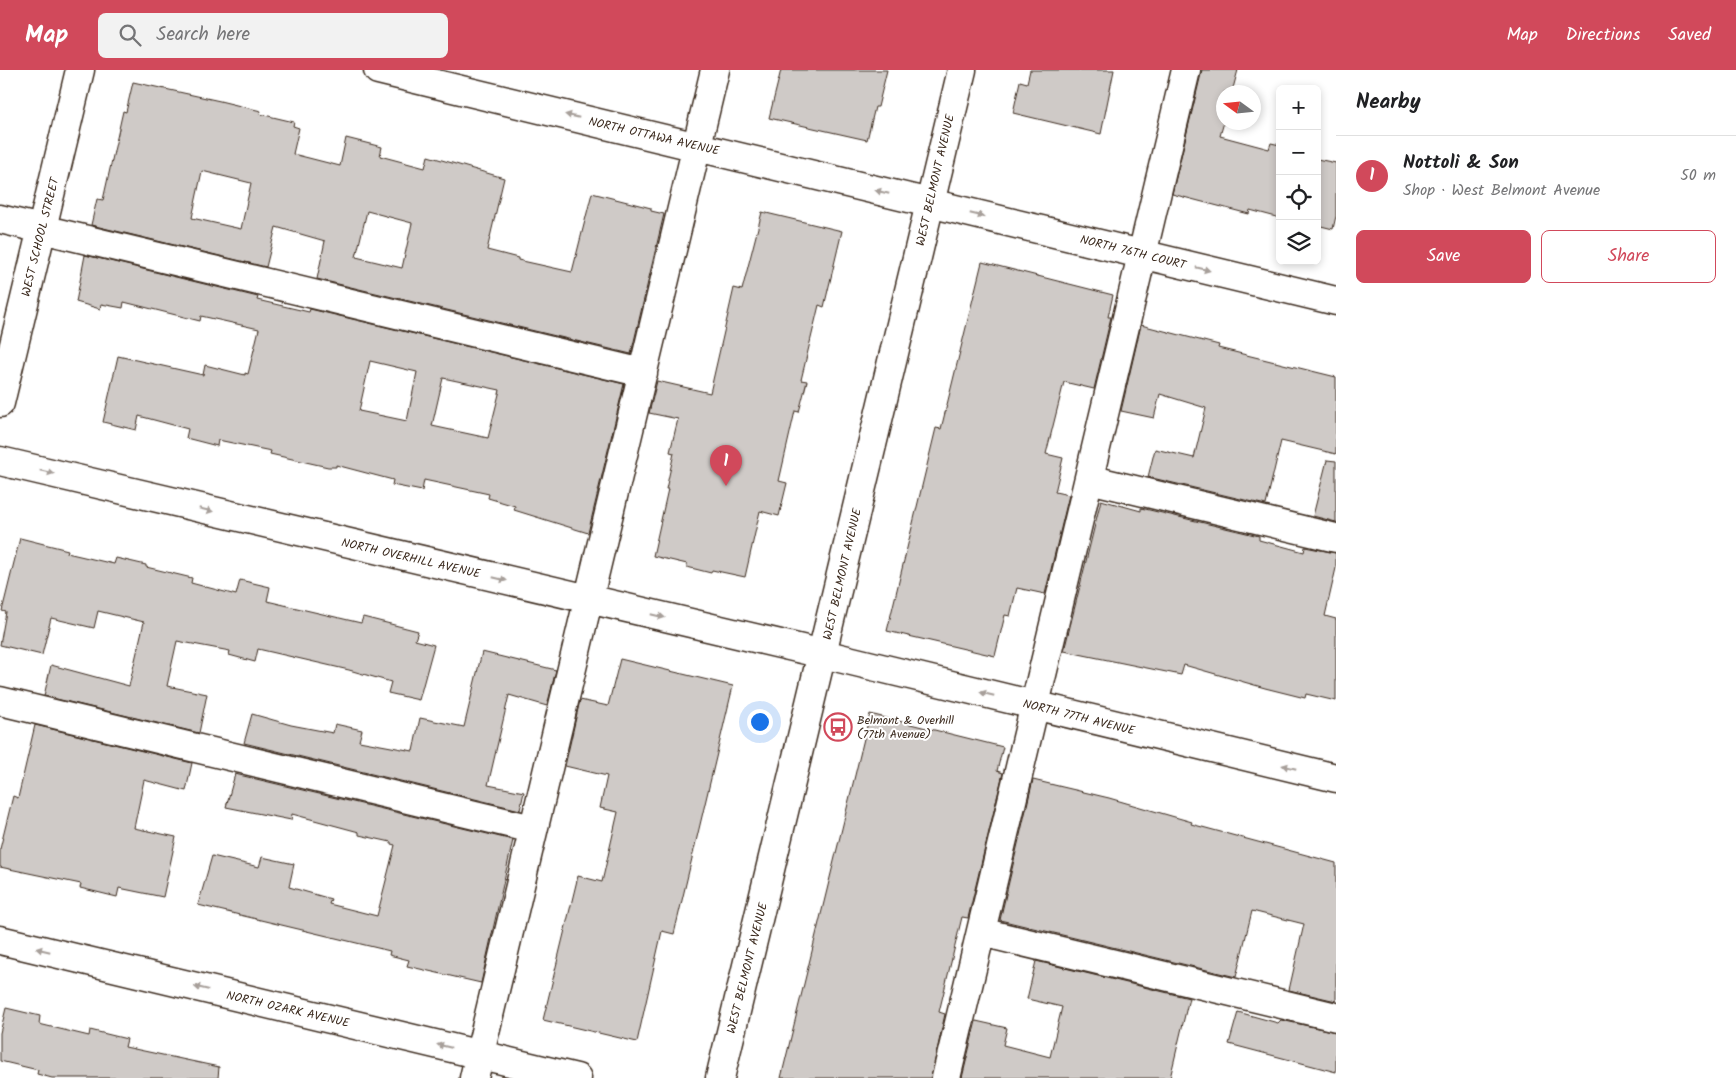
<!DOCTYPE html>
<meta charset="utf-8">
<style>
body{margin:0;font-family:Kalam,sans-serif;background:#f2f2f2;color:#202124}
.controls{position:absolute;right:15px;top:15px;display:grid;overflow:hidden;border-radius:8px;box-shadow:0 2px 8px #0003}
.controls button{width:45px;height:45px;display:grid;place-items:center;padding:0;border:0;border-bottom:1px solid #e0e0e0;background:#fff;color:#202124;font:25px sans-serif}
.compass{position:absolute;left:1216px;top:15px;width:45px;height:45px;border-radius:50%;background:#fff;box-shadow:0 2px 8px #0003;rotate:285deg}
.you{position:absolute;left:759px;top:651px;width:18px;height:18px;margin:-12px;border:4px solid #fff;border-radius:50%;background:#1a73e8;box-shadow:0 0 0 8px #1a73e833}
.badge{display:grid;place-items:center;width:32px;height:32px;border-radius:50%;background:#d1495b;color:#fff;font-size:16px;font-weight:700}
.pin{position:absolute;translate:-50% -41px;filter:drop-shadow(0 1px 2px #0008)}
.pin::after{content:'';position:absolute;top:26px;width:18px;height:15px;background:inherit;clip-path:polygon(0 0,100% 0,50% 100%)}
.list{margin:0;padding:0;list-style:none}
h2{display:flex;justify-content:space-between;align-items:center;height:65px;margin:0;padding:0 20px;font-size:21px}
h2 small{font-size:16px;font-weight:400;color:#757577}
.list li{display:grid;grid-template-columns:32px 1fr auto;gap:15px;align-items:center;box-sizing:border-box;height:80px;padding:0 20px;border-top:1px solid #e0e0e0}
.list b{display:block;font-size:19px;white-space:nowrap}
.list p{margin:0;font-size:16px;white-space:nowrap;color:#757577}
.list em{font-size:16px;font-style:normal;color:#757577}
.actions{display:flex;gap:10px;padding:15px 20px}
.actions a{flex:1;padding:11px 0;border:1px solid #d1495b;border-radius:8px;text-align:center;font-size:18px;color:#d1495b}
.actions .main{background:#d1495b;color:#fff}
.icon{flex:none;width:28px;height:28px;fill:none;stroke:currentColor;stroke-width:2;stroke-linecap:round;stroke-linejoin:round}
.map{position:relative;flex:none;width:1336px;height:1008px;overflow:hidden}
header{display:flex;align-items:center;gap:30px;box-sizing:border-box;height:70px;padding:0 25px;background:#d1495b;color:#fff}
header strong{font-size:24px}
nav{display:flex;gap:28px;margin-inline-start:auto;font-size:18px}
.search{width:350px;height:45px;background:#f2f2f2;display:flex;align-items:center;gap:12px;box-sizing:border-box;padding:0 18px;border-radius:8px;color:#757577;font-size:19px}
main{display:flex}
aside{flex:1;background:#fff}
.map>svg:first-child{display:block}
</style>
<header>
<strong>Map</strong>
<div class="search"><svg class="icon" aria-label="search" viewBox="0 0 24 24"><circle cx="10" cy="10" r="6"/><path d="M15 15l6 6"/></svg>Search here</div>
<nav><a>Map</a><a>Directions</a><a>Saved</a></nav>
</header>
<main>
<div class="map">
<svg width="1336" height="1008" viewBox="0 0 1336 1008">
<rect width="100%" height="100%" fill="#fff"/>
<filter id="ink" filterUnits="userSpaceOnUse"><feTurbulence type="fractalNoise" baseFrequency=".02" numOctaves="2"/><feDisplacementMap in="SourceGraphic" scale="10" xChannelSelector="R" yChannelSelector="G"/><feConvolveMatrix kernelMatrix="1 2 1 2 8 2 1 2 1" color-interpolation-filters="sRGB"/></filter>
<g filter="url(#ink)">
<path fill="#cfcac7" stroke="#3b2a1e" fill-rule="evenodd" d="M 781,0 L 887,0 L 878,37 L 875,37 L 867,70 L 769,48 Z
M 1030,0 L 1114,0 L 1101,64 L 1013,43 L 1020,11 L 1027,13 Z
M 1202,0 L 1238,0 L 1232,22 L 1224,22 L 1224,52 L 1220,66 L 1269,79 L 1271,73 L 1280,75 L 1280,148 L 1250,140 L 1249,144 L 1172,124 Z
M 133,12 L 220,31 L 261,41 L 260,44 L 294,52 L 293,56 L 299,58 L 293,84 L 340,96 L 346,68 L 382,77 L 380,86 L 425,98 L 428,86 L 504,108 L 487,180 L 518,188 L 518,190 L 572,202 L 592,123 L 651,138 L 651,141 L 664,144 L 631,284 L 317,209 L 325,171 L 276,157 L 266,197 L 91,155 L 97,129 L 103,130 L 123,41 L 126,42 ZM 202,101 L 251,113 L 241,159 L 192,148 ZM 367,141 L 412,153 L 402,198 L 356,187 Z
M 1317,89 L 1336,93 L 1336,146 L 1333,159 L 1317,155 Z
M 762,142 L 842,161 L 824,237 L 819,235 L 801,310 L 807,311 L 799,342 L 795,341 L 779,411 L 787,413 L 779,446 L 760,441 L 745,507 L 712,500 L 711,503 L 687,497 L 687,494 L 653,486 L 668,419 L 666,419 L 674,383 L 670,382 L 678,349 L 649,343 L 657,311 L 710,323 L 734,218 L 742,220 Z
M 85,185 L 258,227 L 257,230 L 309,242 L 310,239 L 624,314 L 588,463 L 514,440 L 515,436 L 488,428 L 489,424 L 424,410 L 422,421 L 392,415 L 393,410 L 336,395 L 336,397 L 328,397 L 270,384 L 271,381 L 218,370 L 217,376 L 186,368 L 188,359 L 139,346 L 136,360 L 103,352 L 118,286 L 203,305 L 205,295 L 245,305 L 245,303 L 248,304 L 259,259 L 201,246 L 200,251 L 124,232 L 123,238 L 101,234 L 100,239 L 76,232 ZM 370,291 L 417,302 L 407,351 L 359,341 ZM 443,308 L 500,320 L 488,368 L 432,356 Z
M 982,192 L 1113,225 L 1108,247 L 1111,247 L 1094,319 L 1064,312 L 1046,384 L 1063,388 L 1055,422 L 1069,425 L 1045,524 L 1017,518 L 1010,546 L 1005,545 L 995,586 L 887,561 L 936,358 L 941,359 Z
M 1141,255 L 1219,275 L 1218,278 L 1336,307 L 1336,384 L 1281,371 L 1266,435 L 1148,407 L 1155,379 L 1194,388 L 1206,338 L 1160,324 L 1154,348 L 1121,341 Z
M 1327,390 L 1336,391 L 1336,452 L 1313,446 Z
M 1101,430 L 1141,441 L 1141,438 L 1259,466 L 1259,470 L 1304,482 L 1305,477 L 1336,483 L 1336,498 L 1325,546 L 1336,549 L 1336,631 L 1306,624 L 1305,628 L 1265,618 L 1184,595 L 1181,605 L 1064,581 Z
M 20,468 L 68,480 L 67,483 L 114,494 L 116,488 L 146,495 L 146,497 L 192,508 L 191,513 L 236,525 L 240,510 L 270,517 L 267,531 L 361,553 L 363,547 L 418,561 L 415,570 L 434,575 L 419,630 L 388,623 L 391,612 L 349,600 L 258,579 L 255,592 L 229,585 L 230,581 L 177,571 L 167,616 L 207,624 L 199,663 L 44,626 L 51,595 L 129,616 L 144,552 L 98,541 L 94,558 L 51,548 L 42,585 L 0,575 L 6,542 L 2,541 Z
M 482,582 L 556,600 L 547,636 L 509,625 L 488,715 L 524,722 L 520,740 L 244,673 L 252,644 L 291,655 L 333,663 L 335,654 L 362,660 L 359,671 L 413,681 L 420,648 L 464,657 Z
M 620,589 L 733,616 L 674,864 L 662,861 L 637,972 L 543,950 L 578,806 L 602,812 L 618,742 L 600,738 L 607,706 L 565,696 L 580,630 L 608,636 Z
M 870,644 L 1003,677 L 997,701 L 1003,703 L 968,848 L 962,847 L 939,942 L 945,944 L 931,1008 L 781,1008 Z
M 35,655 L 192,693 L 186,721 L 144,710 L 134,758 L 176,767 L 163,827 L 119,818 L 117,827 L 80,818 L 81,814 L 0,797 L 0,779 L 13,726 L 18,728 Z
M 235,704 L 513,770 L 481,913 L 407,896 L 409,890 L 389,885 L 390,881 L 198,835 L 212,786 L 259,797 L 262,787 L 294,794 L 289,817 L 331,829 L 329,834 L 377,846 L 395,775 L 391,774 L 391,772 L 359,765 L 359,762 L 292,744 L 291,750 L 226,737 Z
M 1033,710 L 1109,728 L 1192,752 L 1191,754 L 1336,793 L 1336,931 L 1289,920 L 1304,854 L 1252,841 L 1236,907 L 1000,850 Z
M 1036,891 L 1189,928 L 1170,1008 L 962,1008 L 976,951 L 1007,958 L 1003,975 L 1050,987 L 1062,937 L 1027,929 Z
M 6,938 L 40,946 L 39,954 L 89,966 L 90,960 L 127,969 L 125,977 L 219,997 L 218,1008 L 52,1008 L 37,1004 L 38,1000 L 0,991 L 0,963 Z
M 1238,942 L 1278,953 L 1281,950 L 1336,962 L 1336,1002 L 1229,974 Z"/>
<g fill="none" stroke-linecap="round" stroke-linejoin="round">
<g stroke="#3b2a1e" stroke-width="31">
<path id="minor" d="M 378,0 L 1336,231
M 0,149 L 643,303
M 0,333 L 80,0
M 0,391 L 823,584 L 1336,708
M 1089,409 L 1336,468
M 0,631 L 533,759
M 981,862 L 1336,947
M 0,870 L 577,1008
M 474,1008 L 715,0
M 946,1008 L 1186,0"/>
</g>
<g stroke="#3b2a1e" stroke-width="31">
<path id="major" d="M 720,1008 L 962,0"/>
</g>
<use href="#minor" stroke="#fff" stroke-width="28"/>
<use href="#major" stroke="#fff" stroke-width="28"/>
</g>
<defs><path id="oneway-solid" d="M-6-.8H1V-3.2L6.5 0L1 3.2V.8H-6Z" transform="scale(1.25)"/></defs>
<g fill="#a79f9a">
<use href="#oneway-solid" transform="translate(572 46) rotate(-167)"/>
<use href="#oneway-solid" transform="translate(882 122) rotate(-166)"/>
<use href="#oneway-solid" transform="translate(977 145) rotate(14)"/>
<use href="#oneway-solid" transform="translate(1203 199) rotate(14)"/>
<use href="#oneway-solid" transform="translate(47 402) rotate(13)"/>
<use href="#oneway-solid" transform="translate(206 440) rotate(13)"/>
<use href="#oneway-solid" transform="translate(500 509) rotate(13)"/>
<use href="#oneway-solid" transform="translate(658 546) rotate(13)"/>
<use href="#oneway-solid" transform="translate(987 624) rotate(-166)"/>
<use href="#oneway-solid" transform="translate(1289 697) rotate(-166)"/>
<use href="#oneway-solid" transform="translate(43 880) rotate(-167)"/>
<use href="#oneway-solid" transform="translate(201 918) rotate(-167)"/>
<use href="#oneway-solid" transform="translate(444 976) rotate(-167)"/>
</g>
</g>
<defs>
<g id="bus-ring" transform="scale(1.4375)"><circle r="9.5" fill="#fff" stroke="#d1495b" stroke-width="1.5"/><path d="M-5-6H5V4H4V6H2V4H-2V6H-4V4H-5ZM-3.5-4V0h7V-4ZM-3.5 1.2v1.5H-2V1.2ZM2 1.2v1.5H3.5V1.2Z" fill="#d1495b"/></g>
</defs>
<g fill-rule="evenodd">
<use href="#bus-ring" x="838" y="657"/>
</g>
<g text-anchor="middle" stroke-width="4" stroke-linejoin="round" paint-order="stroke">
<g font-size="12" fill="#3b2a1e" stroke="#fff">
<text transform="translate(654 66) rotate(13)" y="4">NORTH OTTAWA AVENUE</text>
<text transform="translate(935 110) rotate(-77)" y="4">WEST BELMONT AVENUE</text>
<text transform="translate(40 167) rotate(-76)" y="4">WEST SCHOOL STREET</text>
<text transform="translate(1133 182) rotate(14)" y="4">NORTH 76TH COURT</text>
<text transform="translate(411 488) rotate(13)" y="4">NORTH OVERHILL AVENUE</text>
<text transform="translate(842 504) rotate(-77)" y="4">WEST BELMONT AVENUE</text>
<text transform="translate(1079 647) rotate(14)" y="4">NORTH 77TH AVENUE</text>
<text transform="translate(747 898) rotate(-76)" y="4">WEST BELMONT AVENUE</text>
<text transform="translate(288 939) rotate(13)" y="4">NORTH OZARK AVENUE</text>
</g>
<g font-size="12" fill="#3b2a1e" stroke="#fff" text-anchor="start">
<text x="857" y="654">Belmont &amp; Overhill<tspan x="857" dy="14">(77th Avenue)</tspan></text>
</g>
</g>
</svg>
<div class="controls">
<button>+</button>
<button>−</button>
<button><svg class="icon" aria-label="locate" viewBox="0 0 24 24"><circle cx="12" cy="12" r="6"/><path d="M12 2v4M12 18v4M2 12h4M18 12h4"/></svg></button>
<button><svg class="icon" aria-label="layers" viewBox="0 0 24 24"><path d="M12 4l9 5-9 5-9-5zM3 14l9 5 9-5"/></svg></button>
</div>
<svg class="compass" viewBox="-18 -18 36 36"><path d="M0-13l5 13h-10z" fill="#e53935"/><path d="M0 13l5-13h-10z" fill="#757577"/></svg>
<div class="you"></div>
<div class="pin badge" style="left:726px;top:416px">1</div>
</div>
<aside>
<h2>Nearby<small></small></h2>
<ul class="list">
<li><span class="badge">1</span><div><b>Nottoli &amp; Son</b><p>Shop · West Belmont Avenue</p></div><em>50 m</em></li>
</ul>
<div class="actions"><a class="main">Save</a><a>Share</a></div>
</aside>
</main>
